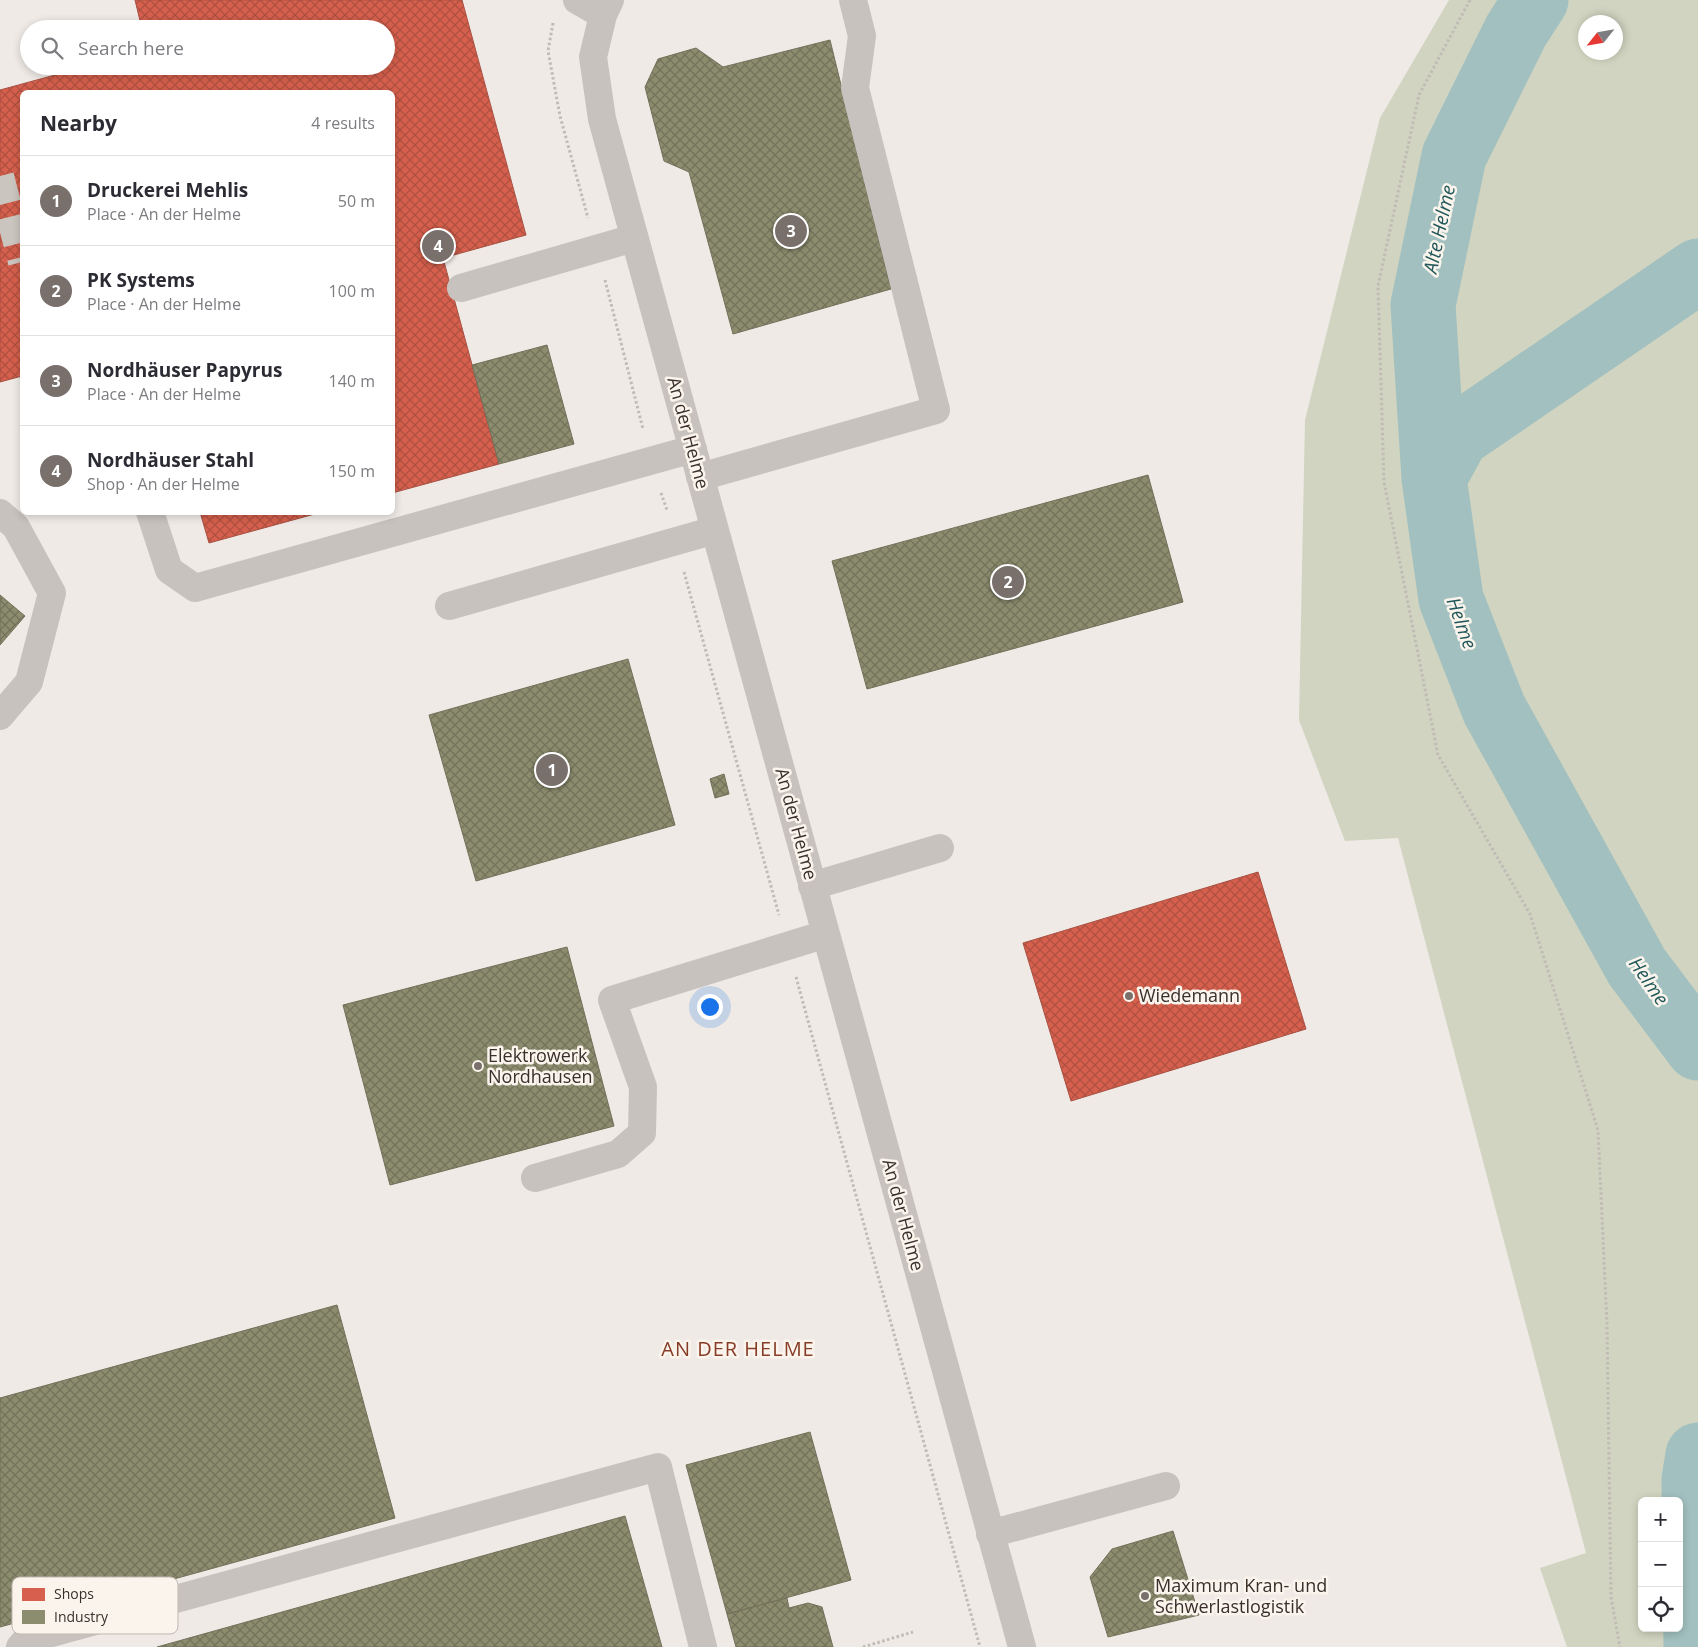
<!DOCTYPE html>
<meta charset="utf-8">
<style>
body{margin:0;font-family:"Open Sans",sans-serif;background:#f7f7f7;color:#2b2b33}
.controls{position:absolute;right:15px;bottom:15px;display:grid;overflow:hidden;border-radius:8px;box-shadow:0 2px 8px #0003}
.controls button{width:45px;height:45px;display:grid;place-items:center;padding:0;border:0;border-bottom:1px solid #e1e1e2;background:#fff;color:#2b2b33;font:25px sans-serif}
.compass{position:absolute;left:1578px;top:15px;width:45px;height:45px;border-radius:50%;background:#fff;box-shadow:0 2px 8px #0003;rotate:239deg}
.you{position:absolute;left:709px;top:1006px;width:18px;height:18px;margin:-12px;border:4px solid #fff;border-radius:50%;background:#1a73e8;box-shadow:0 0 0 8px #1a73e833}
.badge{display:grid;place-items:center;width:32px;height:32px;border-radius:50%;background:#79706c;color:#fff;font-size:16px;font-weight:700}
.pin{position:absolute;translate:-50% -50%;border:2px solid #fff;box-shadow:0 1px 5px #0006}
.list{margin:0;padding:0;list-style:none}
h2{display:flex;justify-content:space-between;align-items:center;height:65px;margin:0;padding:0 20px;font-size:21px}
h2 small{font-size:16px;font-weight:400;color:#7c7c81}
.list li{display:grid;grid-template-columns:32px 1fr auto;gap:15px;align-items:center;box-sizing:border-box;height:90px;padding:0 20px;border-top:1px solid #e1e1e2}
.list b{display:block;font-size:19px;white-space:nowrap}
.list p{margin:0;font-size:16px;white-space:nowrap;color:#7c7c81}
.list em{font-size:16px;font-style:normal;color:#7c7c81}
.icon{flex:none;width:28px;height:28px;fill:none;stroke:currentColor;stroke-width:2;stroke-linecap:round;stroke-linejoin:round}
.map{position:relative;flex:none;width:1698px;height:1647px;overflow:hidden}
.search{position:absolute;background:#fff;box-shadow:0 2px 8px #0003;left:20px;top:20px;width:375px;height:55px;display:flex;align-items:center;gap:12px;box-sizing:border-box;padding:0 18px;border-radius:28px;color:#7c7c81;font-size:19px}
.panel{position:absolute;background:#fff;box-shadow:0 2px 8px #0003;left:20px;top:90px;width:375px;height:425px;border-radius:8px}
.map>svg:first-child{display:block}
</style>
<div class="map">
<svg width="1698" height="1647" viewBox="0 0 1698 1647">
<defs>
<pattern id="shops-cross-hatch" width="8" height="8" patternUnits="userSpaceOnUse" patternTransform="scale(1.25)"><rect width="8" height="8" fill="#d6604d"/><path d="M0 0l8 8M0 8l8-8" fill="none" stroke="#af5040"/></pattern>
<pattern id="industry-cross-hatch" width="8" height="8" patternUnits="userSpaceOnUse" patternTransform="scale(1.25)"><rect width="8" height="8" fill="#8c8c6e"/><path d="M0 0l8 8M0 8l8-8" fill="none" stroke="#73735b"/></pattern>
</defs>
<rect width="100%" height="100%" fill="#efeae5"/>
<path fill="#d0d4c0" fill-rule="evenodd" d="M 1449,0 L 1698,0 L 1698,1647 L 1567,1647 L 1540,1568 L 1586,1553 L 1398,838 L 1345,841 L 1299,720 L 1305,420 L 1380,118 ZM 1586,22 L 1616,22 L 1616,52 L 1586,52 ZM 1642,1501 L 1679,1501 L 1679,1628 L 1642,1628 Z"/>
<path fill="url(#shops-cross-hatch)" stroke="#a75143" d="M 135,0 L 462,0 L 526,235 L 443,258 L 499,464 L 392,493 L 392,92 L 22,92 L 22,376 L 0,382 L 0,90 L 88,66 L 386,66 L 386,29 L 142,29 Z
M 200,512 L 322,512 L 209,543 Z
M 1258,872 L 1306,1029 L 1071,1101 L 1023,943 Z"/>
<path fill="url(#industry-cross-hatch)" stroke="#73705a" d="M 830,40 L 891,289 L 733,334 L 689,172 L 664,161 L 645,87 L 658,59 L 696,48 L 723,67 Z
M 547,345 L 574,444 L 499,464 L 472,365 Z
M 1148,475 L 1183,602 L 867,689 L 832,561 Z
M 0,595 L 25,616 L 0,645 Z
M 628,659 L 675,825 L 476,881 L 429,715 Z
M 724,774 L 729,794 L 715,798 L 710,779 Z
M 567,947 L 614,1126 L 390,1185 L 343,1005 Z
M 337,1305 L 395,1518 L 0,1627 L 0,1398 Z
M 810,1432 L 851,1580 L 727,1614 L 686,1465 Z
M 625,1516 L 662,1647 L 157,1647 Z
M 1173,1531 L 1199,1615 L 1108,1637 L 1090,1577 L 1112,1549 Z
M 787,1598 L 789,1608 L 808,1603 L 822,1607 L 833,1647 L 736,1647 L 727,1614 Z"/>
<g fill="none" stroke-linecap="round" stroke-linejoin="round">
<path stroke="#a1c0bf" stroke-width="65" d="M 1698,271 L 1457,436 L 1434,478 L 1451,599 L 1494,709 L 1637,967 L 1698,1048
M 1434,478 L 1423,305 L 1454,156 L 1516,31 L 1536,0
M 1696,1647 L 1694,1480 L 1698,1455"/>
<path stroke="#cbc5c0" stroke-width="28" stroke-dasharray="28 14" stroke-linecap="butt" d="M 0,176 L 22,262"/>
<path stroke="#c1bbb6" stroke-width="3" stroke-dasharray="2.5 2.5" stroke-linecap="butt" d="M 1470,0 L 1419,95 L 1378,286 L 1384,482 L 1438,755 L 1530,914 L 1598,1130 L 1607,1324 L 1611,1597 L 1620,1647
M 553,23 L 548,51 L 560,116 L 588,218
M 605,280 L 643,429
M 661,493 L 667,510
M 684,572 L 779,915
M 796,977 L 980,1647
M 863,1647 L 913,1632"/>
<path stroke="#c8c2be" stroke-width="28" d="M 577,0 L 603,15
M 610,0 L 603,15 L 593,57 L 602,119 L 1022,1647
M 461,288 L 634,238
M 700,477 L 936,410 L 855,88 L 862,36 L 853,0
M 150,512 L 169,570 L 195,588 L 693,449
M 0,513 L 16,527 L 52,593 L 29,682 L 0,716
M 449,606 L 715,530
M 812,886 L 940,848
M 535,1178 L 618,1154 L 642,1133 L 643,1087 L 612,1000 L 826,934
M 990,1534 L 1166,1486
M 20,1647 L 26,1640 L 658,1467 L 703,1647"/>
</g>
<g fill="#79706c" stroke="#faf4ed" stroke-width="2">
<circle cx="1129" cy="996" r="5"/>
<circle cx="478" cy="1066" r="5"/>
<circle cx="1145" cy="1596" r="5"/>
</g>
<g text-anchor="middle" stroke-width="5" stroke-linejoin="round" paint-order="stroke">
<g font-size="18" fill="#3a2f2b" stroke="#faf4ed">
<text transform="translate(688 433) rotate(75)" y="6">An der Helme</text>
<text transform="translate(796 824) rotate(75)" y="6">An der Helme</text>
<text transform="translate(903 1215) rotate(75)" y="6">An der Helme</text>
</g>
<g font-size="18" fill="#3a2f2b" stroke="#faf4ed" text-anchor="start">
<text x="1139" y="1002">Wiedemann</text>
<text x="488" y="1062">Elektrowerk<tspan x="488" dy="21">Nordhausen</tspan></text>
<text x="1155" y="1592">Maximum Kran- und<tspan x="1155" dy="21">Schwerlastlogistik</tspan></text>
</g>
<g font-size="19" font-style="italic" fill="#21575a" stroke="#faf4ed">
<text transform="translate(1439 229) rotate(-78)" y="7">Alte Helme</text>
<text transform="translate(1462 623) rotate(70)" y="7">Helme</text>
<text transform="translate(1649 981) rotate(55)" y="7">Helme</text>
</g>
<g font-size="20" letter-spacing="1" fill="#863c26" stroke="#faf4ed">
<text x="738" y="1356">AN DER HELME</text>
</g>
</g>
<rect x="12" y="1577" width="166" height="57" rx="8" fill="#faf4ed" stroke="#c0b9b3" stroke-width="1"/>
<rect x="22" y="1588" width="23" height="13" fill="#d6604d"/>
<rect x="22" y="1610" width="23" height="14" fill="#8c8c6e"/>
<g font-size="14" fill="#3a2f2b">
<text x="54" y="1599">Shops</text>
<text x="54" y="1622">Industry</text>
</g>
</svg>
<div class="controls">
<button>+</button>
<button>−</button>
<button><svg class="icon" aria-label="locate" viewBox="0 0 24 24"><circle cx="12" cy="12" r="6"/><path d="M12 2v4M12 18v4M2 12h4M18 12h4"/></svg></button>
</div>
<svg class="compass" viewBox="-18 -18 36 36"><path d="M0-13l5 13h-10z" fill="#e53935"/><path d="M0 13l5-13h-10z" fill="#7c7c81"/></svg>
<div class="you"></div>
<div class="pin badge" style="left:552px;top:770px">1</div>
<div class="pin badge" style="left:1008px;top:582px">2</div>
<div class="pin badge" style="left:791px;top:231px">3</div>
<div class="pin badge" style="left:438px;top:246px">4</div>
<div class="search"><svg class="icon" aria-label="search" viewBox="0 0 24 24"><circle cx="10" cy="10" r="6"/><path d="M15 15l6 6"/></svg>Search here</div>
<section class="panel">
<h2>Nearby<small>4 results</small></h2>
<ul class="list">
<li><span class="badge">1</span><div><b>Druckerei Mehlis</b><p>Place · An der Helme</p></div><em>50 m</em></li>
<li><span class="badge">2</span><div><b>PK Systems</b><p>Place · An der Helme</p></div><em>100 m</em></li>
<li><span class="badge">3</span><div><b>Nordhäuser Papyrus</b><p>Place · An der Helme</p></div><em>140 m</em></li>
<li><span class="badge">4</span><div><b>Nordhäuser Stahl</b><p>Shop · An der Helme</p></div><em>150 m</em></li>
</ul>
</section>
</div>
